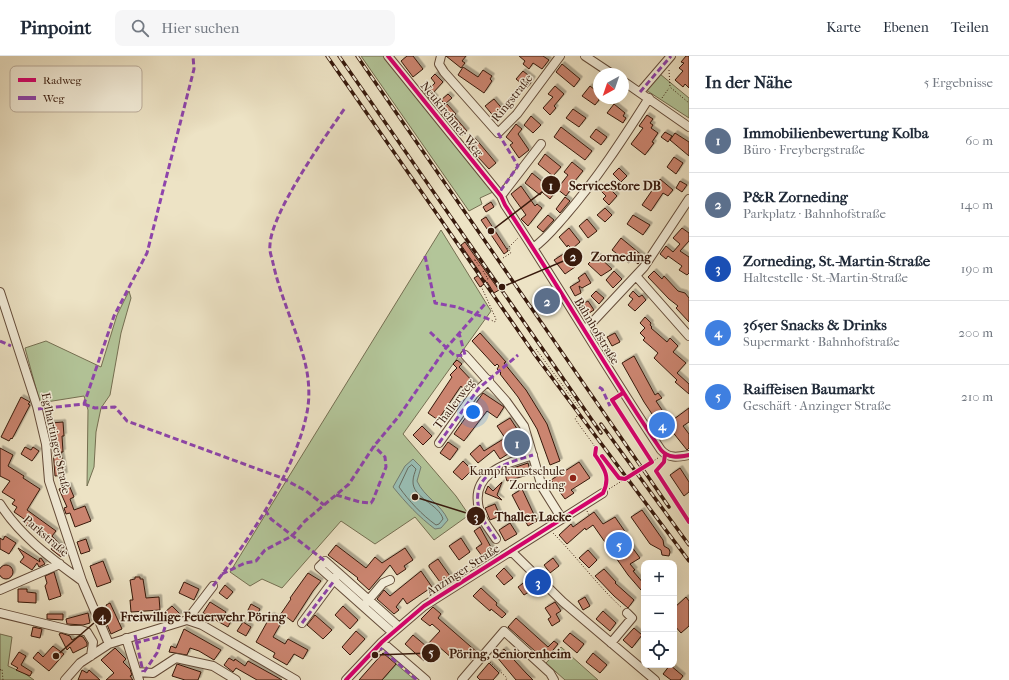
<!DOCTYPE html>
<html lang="de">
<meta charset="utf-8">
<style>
body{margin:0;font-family:"IM FELL French Canon",serif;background:#f6f6f7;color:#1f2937}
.controls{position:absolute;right:12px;bottom:12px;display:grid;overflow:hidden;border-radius:8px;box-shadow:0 4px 16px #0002}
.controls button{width:36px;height:36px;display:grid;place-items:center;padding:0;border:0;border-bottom:1px solid #e0e1e3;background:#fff;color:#1f2937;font:20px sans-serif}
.compass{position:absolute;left:593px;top:12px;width:36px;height:36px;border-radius:50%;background:#fff;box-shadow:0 4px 16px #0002;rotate:220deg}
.you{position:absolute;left:473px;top:356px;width:14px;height:14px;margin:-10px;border:3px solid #fff;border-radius:50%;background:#1a73e8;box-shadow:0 0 0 6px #1a73e833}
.badge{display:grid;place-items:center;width:26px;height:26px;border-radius:50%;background:#1a73e8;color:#fff;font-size:13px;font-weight:700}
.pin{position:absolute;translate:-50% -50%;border:2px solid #fff;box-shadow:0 1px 4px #0006}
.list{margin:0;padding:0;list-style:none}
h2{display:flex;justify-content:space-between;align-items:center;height:52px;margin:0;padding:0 16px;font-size:17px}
h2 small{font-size:13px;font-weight:400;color:#747a83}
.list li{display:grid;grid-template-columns:26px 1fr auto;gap:12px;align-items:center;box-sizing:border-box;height:64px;padding:0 16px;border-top:1px solid #e0e1e3}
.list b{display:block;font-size:15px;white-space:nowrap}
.list p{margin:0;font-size:13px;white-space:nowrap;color:#747a83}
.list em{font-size:13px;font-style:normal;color:#747a83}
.icon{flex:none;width:22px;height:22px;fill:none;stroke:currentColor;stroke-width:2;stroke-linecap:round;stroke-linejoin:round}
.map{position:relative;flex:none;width:689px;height:624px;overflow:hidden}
header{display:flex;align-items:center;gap:24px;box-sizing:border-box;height:56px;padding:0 20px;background:#fff;border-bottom:1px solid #e0e1e3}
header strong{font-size:19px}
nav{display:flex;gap:22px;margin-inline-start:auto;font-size:14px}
.search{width:280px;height:36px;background:#f6f6f7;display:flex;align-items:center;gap:10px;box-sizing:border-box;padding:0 14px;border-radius:8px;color:#747a83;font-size:15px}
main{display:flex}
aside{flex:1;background:#fff}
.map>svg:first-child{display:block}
</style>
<header>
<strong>Pinpoint</strong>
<div class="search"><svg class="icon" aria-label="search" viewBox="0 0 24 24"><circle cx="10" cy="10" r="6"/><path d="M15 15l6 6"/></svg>Hier suchen</div>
<nav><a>Karte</a><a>Ebenen</a><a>Teilen</a></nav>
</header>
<main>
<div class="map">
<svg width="689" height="624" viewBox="0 0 689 624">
<defs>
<filter id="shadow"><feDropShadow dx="2.5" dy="-2.5" stdDeviation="0" flood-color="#0004"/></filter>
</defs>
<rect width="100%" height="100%" fill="#ede3c5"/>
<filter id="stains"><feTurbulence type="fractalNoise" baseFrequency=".005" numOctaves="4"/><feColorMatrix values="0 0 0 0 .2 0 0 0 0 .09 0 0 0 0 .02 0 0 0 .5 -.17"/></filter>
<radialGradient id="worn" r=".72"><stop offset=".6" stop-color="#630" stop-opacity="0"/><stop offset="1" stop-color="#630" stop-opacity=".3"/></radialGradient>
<path fill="#b3c599" stroke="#756f52" d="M 361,0 L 385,0 L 493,136 L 480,142 L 482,148 L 469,155 Z
M 660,18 L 689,42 L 689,62 L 646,34 Z
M 441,174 L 491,255 L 403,378 L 456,440 L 469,459 L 434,484 L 415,461 L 375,488 L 341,465 L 282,532 L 262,523 L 250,530 L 230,516 Z
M 129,235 L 131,242 L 121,277 L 110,339 L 101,352 L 96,376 L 94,411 L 87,430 L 88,354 L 84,340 L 40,347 L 25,292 L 46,285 L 101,311 L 117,259 Z
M 0,578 L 12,581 L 8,610 L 24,617 L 34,624 L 0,624 Z
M 561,591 L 598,624 L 565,624 L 546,607 Z
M 396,608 L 415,624 L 382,624 Z"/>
<path fill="#99beb4" stroke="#727c71" d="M 413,403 L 421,411 L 417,425 C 424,441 441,448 448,464 L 441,472 L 435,473 C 419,461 406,447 393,431 L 405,410 Z"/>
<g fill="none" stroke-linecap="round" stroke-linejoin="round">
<path stroke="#686c60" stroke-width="1" d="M 412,409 L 416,413 C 415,416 413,421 413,425 C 412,442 439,448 443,463 L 439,468 L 436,469 C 422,459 409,445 399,431 L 408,412 Z"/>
</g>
<path fill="#cb856f" stroke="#37190c" filter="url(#shadow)" d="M 407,0 L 413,0 L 423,13 L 413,21 L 401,5 Z
M 446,0 L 466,0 L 462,5 L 465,7 L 461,12 Z
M 519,0 L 543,0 L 549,4 L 542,13 L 533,7 L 529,13 L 523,8 L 525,5 Z
M 686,0 L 689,0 L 689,32 L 685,28 L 683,31 L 675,24 L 683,15 L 679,12 L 684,7 L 681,6 Z
M 562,8 L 580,23 L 574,31 L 556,16 Z
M 463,11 L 478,21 L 483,14 L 492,20 L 490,23 L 492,25 L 484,37 L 458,19 Z
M 523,15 L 533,23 L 527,32 L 516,23 Z
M 435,18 L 443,26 L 432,38 L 436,42 L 432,46 L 425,37 L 435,27 L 431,22 Z
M 555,30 L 564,38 L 554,50 L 556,52 L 550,59 L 543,52 L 553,41 L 548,38 Z
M 590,30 L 599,37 L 599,44 L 595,49 L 582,40 Z
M 448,38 L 452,42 L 445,48 L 441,44 Z
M 494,43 L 505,56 L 496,63 L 485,50 Z
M 447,48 L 456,58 L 454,60 L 467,75 L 461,80 L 440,55 Z
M 614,48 L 625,57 L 623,60 L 626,62 L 623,67 L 607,57 Z
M 573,53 L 586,62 L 579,71 L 566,62 Z
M 647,59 L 653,63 L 650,67 L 653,69 L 651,72 L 658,77 L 652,86 L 654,87 L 645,99 L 631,88 L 643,72 L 639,70 Z
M 531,60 L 541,69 L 533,77 L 524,69 Z
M 516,68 L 522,73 L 518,78 L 529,94 L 519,102 L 510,89 L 513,87 L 506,81 Z
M 561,71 L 592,95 L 585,104 L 554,81 Z
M 596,73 L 607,81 L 601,89 L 590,81 Z
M 665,76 L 672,80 L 668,86 L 661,81 Z
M 675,77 L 689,86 L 689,100 L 670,84 Z
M 475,82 L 496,107 L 489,113 L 467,89 Z
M 545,98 L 561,111 L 553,120 L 538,108 Z
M 674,101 L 683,107 L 676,118 L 667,111 Z
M 572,106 L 583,115 L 570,131 L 572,132 L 566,140 L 557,133 L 568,119 L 564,116 Z
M 619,112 L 627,120 L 621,126 L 613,118 Z
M 532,117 L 555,136 L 550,143 L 542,136 L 540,139 L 525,127 Z
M 660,123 L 673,134 L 668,140 L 663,137 L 651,155 L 642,149 Z
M 680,125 L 687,129 L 682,136 L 676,132 Z
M 606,129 L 617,140 L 609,149 L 603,143 L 606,140 L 601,135 Z
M 521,130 L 535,150 L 537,148 L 542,152 L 528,170 L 521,163 L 526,159 L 511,138 Z
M 565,141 L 570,145 L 560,157 L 556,153 Z
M 491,146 L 494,151 L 486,156 L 483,151 Z
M 605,152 L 612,159 L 605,166 L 597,159 Z
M 548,159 L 554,164 L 543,176 L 537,171 Z
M 633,159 L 650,169 L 643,179 L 627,168 Z
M 486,161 L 508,195 L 504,198 L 481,164 Z
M 587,163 L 597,175 L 588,182 L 579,170 Z
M 569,172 L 580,186 L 572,193 L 568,189 L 567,191 L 559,181 Z
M 682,172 L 689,177 L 689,185 L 680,195 L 689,201 L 689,217 L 687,219 L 679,214 L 682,210 L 668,200 L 666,203 L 660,198 L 666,190 L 673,196 L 680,188 L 673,182 Z
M 621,182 L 644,201 L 638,208 L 632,203 L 629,207 L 612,194 Z
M 465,186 L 499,234 L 494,237 L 487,226 L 480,231 L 474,222 L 481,218 L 461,189 Z
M 565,197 L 575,211 L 565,218 L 554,204 Z
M 597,199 L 612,213 L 601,220 L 588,208 Z
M 614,215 L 622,223 L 613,232 L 606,224 Z
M 654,215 L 662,223 L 664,220 L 678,235 L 685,237 L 689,242 L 689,266 L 676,252 L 678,250 L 669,243 L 648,221 Z
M 585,217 L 591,227 L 582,232 L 579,230 L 581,237 L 575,240 L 570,231 L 580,225 L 578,222 Z
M 596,235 L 604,242 L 599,248 L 591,240 Z
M 633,235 L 639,241 L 642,239 L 646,244 L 635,255 L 628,249 L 633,243 L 629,240 Z
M 588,245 L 594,254 L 586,259 L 581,249 Z
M 645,261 L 651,267 L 650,269 L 652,271 L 651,272 L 667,286 L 670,282 L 678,290 L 673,296 L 686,307 L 677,317 L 689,328 L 689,338 L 675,326 L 677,324 L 654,302 L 658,297 L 643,284 L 645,282 L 640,277 L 645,272 L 640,267 Z
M 480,277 L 506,306 L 504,307 L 526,334 L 547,368 L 560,405 L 550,409 L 537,373 L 518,341 L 500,318 L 501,317 L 497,313 L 499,310 L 497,308 L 495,310 L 472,285 Z
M 615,277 L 620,286 L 612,290 L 607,281 Z
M 634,300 L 655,339 L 658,337 L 662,342 L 656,345 L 670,366 L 689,352 L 689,366 L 683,370 L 689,378 L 689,392 L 687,394 L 667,369 L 662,373 L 644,346 L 622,307 Z
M 457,304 L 462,308 L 459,311 L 476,329 L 471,333 L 467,330 L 463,333 L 461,330 L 438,364 L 428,357 L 452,321 L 450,319 L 457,312 L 453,308 Z
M 483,337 L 504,351 L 497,362 L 487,355 L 464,385 L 454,378 Z
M 21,341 L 30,346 L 28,348 L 30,349 L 12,383 L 11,382 L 9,385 L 1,381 Z
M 510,362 L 521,379 L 524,388 L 500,403 L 494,394 L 478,407 L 470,398 L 480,389 L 484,395 L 505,382 L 497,370 Z
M 63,366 L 64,380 L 62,380 L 63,396 L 61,396 L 65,419 L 55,420 L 51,367 Z
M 422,370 L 432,380 L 423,389 L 413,379 Z
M 448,386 L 458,393 L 450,404 L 440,397 Z
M 25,391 L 31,394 L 33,391 L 39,395 L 32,405 L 21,398 Z
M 0,392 L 13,399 L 8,410 L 24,420 L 23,422 L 40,433 L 27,454 L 56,475 L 52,480 L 66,495 L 61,501 L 51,493 L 53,490 L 25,468 L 27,465 L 14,456 L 17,451 L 12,448 L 15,444 L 2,436 L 10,425 L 0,420 Z
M 463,405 L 472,414 L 462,424 L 453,416 Z
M 579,406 L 590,422 L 571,434 L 574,437 L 565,443 L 551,424 Z
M 528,407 L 531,418 L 507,425 L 504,415 Z
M 680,412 L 689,426 L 689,436 L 684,440 L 670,419 Z
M 502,426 L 497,439 L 502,444 L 485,437 L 488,430 L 493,435 Z
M 69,429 L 74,441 L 70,443 L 74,454 L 85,450 L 91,465 L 75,471 L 70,457 L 66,458 L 64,452 L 67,451 L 59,433 Z
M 522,433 L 537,465 L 528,470 L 512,439 Z
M 495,448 L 500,460 L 490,464 L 485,452 Z
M 642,454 L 663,484 L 664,490 L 669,493 L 670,496 L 669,500 L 662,499 L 661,494 L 650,488 L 631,461 Z
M 594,456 L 603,468 L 615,461 L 626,477 L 623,479 L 640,502 L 630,508 L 635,514 L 633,515 L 644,528 L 644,532 L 641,534 L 628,519 L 593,469 L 586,474 L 585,472 L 567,488 L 559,479 L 571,468 L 573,471 Z
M 510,467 L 517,478 L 505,485 L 499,474 Z
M 480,471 L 492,493 L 482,500 L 476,492 L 482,488 L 474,475 Z
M 5,480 L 16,487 L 9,498 L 0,493 L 0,482 L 3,484 Z
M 461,482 L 470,496 L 459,504 L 449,490 Z
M 86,483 L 90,495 L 81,498 L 77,486 Z
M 336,489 L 366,512 L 375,501 L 382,507 L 405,492 L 413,504 L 404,510 L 406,513 L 397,519 L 390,509 L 369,534 L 357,523 L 358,522 L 328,499 Z
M 18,492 L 40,506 L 39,503 L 41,502 L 45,508 L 39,511 L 37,507 L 32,514 L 20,506 L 24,501 Z
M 588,494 L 597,504 L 589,512 L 579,502 Z
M 553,502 L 559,510 L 550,517 L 544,509 Z
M 438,503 L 450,520 L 440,526 L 429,511 L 429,509 Z
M 103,505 L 111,526 L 97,531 L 90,510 Z
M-1 516a7 7 0 1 1 14 0a7 7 0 1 1-14 0Z
M 504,512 L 513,522 L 504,529 L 496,520 Z
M 604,513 L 616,526 L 615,527 L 634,544 L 628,552 L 614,540 L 595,520 Z
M 421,515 L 432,531 L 407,548 L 403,542 L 396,551 L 399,554 L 394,558 L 377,543 L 384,534 L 390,540 Z
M 54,516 L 61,540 L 49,544 L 45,530 L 47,527 L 45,520 Z
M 308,517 L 321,525 L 313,535 L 293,566 L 285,560 L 273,581 L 285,588 L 288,583 L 308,594 L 303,603 L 294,598 L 287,609 L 273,601 L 275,597 L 256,586 L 271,559 L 278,562 L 291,543 L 290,542 Z
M 135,521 L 140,521 L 140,523 L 143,523 L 146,542 L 159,541 L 160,554 L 131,556 L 130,544 L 133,544 L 130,524 L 135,523 Z
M 526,525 L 532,534 L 524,539 L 518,531 Z
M 184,526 L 199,533 L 194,544 L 179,537 Z
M 225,529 L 233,536 L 227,543 L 219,537 Z
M 481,532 L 497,547 L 496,549 L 506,558 L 502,562 L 491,553 L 490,555 L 473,540 Z
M 18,533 L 27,533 L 27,536 L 36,537 L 36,547 L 18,546 Z
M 585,541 L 590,550 L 583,554 L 578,545 Z
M 686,541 L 689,545 L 689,570 L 681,577 L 674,569 L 674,552 Z
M 210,546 L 226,556 L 223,560 L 231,565 L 228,571 L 203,557 Z
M 555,546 L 561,555 L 556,558 L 560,565 L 552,570 L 548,563 L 551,561 L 545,552 Z
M 110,547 L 122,573 L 111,578 L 106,566 L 112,563 L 111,562 L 104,563 L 103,559 L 109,556 L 106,549 Z
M 251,548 L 260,553 L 256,561 L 247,556 Z
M 172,550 L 181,559 L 171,563 L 165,556 Z
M 343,550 L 358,564 L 350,573 L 335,559 Z
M 433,551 L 441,558 L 438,562 L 478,597 L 471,604 L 460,595 L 453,603 L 438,590 L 424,605 L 405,588 L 413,579 L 426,590 L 440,575 L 432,568 L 430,570 L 421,563 Z
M 603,555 L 616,567 L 610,575 L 596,563 Z
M 88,557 L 90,567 L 83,569 L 67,568 L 66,563 Z
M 47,558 L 63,558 L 63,564 L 47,563 Z
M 315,559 L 332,574 L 323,583 L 307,569 Z
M 516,562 L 548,591 L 554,585 L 558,588 L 545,604 L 508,571 Z
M 243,566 L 251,571 L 246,580 L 237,575 Z
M 33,571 L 42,573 L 40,582 L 31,580 Z
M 634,572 L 642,579 L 632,592 L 623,584 Z
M 184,573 L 221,594 L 214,604 L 199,595 L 190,592 L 187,599 L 169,596 L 171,590 L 176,592 Z
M 356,575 L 365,583 L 350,599 L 342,591 Z
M 61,577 L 70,580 L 72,584 L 80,580 L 83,581 L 87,587 L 87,590 L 73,597 L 70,591 L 67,594 L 59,578 Z
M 570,577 L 584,588 L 577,597 L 563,585 Z
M 53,590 L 64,598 L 49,615 L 33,602 L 38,596 L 43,601 Z
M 115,592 L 126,603 L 123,606 L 130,613 L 132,619 L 130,620 L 133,624 L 106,624 L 114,617 L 101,604 Z
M 504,593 L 526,617 L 533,624 L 516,624 L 496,600 Z
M 19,596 L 26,600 L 21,609 L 32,616 L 30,620 L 16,614 L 18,612 L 11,608 Z
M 383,597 L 396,608 L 382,624 L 359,624 Z
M 593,597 L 607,609 L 600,617 L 586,606 Z
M 229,602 L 234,605 L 235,603 L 245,610 L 248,605 L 282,624 L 257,624 L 236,612 L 233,616 L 224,609 Z
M 489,607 L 499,617 L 493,624 L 480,624 L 477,621 Z
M 177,608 L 201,616 L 198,624 L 185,624 L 172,620 Z
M 670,609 L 683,620 L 680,624 L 671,624 L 663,618 Z
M 82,614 L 87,617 L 89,614 L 100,624 L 78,624 Z"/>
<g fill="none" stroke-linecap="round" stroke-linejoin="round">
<g stroke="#644c3a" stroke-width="10">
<path id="minor" d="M 388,0 L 501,140 L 505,149 C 559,230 607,314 661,394 C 669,403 678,401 689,399
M 441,0 L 439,8 L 444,16 L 498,77 L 517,58 L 560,0
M 585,0 L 612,18
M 623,25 L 689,71
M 640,36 L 671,0
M 501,140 L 541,88
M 533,192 C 546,183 555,171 565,160 C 597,123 623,83 649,42
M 636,220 L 689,280
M 0,236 L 37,350 L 46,388 L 49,425 L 82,525 L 109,588
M 585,274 L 644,211 L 689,143
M 465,299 L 506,345 L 524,370 L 542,431 L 562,463
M 439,387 L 474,338 L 489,324
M 0,448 C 21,481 51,502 82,525
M 496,483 C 491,475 484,467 481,459 C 466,419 503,408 533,399
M 511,495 L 563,546 L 655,624
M 0,534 L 60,508
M 366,547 L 383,527 L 390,524
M 0,557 L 70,574 L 81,574 L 87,576 L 93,586 L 91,600
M 187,564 L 213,530
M 302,567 L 336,521
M 392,576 L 319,511 L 325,505 L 398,570
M 126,582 L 139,624
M 382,586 L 426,624
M 611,587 L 632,562 L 627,557
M 137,616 L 153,617 L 176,602 L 213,610 L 236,624
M 65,624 L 80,607 L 109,588 L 187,564 L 202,569 L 296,624
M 346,624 L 382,586 L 424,550 L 603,437
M 462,624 L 504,575 L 550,617 L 554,624"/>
</g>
<path stroke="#37190c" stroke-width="1" stroke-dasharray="1 2" stroke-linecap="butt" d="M 669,14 L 670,31 L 689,47
M 662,42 L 669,32
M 507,193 L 518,182
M 503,202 L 511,197 L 508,193
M 475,204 L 480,211
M 472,206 L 477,202
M 483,215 L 488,223
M 485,225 L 490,221
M 481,230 L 496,263 L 495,266 L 491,264
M 536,293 L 580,353
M 577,360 L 575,363 L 596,392
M 652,406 L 658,402
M 609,433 L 625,423
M 587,455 L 589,459
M 553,477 C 577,501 597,529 622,552
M 488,604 L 507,622 L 506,624
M 0,614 L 2,613 L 3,624"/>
<use href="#minor" stroke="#f3edd9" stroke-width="8"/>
<g stroke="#37190c" stroke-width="3.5">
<path id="rail" d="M 327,0 L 535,299 L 689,505
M 339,0 L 601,377
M 357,0 L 669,451
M 601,368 L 689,489"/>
</g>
<use href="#rail" stroke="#f3edd9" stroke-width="2" stroke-dasharray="6" stroke-linecap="butt"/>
<path stroke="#8e44ad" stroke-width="3" stroke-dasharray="6 3" stroke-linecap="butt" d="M 640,36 L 671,0
M 498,77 L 518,110 L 501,134 L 501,140
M 425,200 L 435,247 L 457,251 L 491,264
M 430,276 L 455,300 L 465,299 L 459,277
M 0,285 L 11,290
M 599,331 L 602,333 L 610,350
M 84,348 L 95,352 L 115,351 L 127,365 L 282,422 L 306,435 L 324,449
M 38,353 L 84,348 L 114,260 L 147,197 L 194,13 L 193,0
M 439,387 L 479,332 L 518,299
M 336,439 L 360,446 L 371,447 L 373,444 L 386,411 L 385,401 L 374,390
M 265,454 L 271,463 L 325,505
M 496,483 C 491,475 484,467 481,459 C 466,419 503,408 533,399
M 222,518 L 245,507 L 256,505 L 265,494 L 292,480 L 305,465 L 349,428 L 374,390 L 399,360 L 446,292 L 485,248
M 213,530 C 248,486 294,416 306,361 C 311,341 309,319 303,299 C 294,268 280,239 273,207 C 272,202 269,195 270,189 C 271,157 325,81 345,52
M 302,567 L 334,525
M 135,579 L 143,616
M 135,587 L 163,580 L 162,583
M 378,590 L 417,624
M 144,616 L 157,597 L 165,571"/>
<g stroke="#f3edd9" stroke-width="6">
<path id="cycleway" d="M 388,0 L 501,140 L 505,149 C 559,230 607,314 661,394 C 669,403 678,401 689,399
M 665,398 L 664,406 L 656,415 L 689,466
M 602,400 L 619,422 L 625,423 L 652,406 L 612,344 L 623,337
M 346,624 L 382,586 L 424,550 L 603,437 C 611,421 604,412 595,399 L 596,392"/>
</g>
<use href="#cycleway" stroke="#d6006c" stroke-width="4"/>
</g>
<circle fill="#8f2418" stroke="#f3edd9" stroke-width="1.5" cx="573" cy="422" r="4"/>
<g text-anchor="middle" stroke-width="3" stroke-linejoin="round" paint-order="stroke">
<g font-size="12" fill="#37190c" stroke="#f3edd9">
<text transform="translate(512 42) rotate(-51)" y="4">Ringstraße</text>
<text transform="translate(452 63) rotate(51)" y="4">Neukirchner Weg</text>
<text transform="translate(597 275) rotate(59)" y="4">Bahnhofstraße</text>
<text transform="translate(454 348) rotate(-53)" y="4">Thallerweg</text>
<text transform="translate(56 387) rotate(78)" y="4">Eglhartinger Straße</text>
<text transform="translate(46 480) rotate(41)" y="4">Parkstraße</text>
<text transform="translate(463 514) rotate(-33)" y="4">Anzinger Straße</text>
</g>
<g font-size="12" fill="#37190c" stroke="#f3edd9" text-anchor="end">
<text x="565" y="419">Kampfkunstschule<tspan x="565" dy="14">Zorneding</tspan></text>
</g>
</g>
<rect x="10" y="10" width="132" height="46" rx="6" fill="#f3edd9" stroke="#bbad9c" stroke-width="1"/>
<rect x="18" y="22" width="18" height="4" fill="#d6006c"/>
<rect x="18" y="40" width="18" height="4" fill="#8e44ad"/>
<g font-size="11" fill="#37190c">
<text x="43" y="28">Radweg</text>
<text x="43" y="46">Weg</text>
</g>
<path fill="none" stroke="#37190c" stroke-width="1.5" d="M491 175L551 129M502 231L573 201M415 441L476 460M56 600L102 560M375 599L431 597"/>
<g fill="#37190c" stroke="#f3edd9" stroke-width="1.5">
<circle cx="491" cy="175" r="4"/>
<circle cx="502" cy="231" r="4"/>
<circle cx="415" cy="441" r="4"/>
<circle cx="56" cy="600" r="4"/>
<circle cx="375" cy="599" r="4"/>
<circle cx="551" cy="129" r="10"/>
<circle cx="573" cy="201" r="10"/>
<circle cx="476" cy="460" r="10"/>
<circle cx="102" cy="560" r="10"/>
<circle cx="431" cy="597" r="10"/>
</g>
<g font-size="12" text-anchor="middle" font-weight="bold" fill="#fff">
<text x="551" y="134">1</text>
<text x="573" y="205">2</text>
<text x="476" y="465">3</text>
<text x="102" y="565">4</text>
<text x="431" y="601">5</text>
</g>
<g font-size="13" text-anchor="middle" font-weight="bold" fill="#37190c" stroke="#f3edd9" stroke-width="3" stroke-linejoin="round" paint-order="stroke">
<text x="615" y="134">ServiceStore DB</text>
<text x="621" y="205">Zorneding</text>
<text x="533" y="465">Thaller Lacke</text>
<text x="203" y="565">Freiwillige Feuerwehr Pöring</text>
<text x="510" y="602">Pöring, Seniorenheim</text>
</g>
<rect width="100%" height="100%" filter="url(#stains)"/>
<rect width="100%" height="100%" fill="url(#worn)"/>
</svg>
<div class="controls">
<button>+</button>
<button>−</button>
<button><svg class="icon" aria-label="locate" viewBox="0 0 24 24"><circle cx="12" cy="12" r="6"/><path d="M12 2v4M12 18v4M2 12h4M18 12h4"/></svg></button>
</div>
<svg class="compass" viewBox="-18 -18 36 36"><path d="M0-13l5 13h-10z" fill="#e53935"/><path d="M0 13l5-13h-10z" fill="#747a83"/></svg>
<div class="you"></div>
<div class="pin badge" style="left:517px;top:387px;background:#5c6f8a">1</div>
<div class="pin badge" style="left:547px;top:245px;background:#5c6f8a">2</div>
<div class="pin badge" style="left:538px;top:526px;background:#1a4fb4">3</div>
<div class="pin badge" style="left:662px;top:369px;background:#3f7fe0">4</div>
<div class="pin badge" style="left:619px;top:489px;background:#3f7fe0">5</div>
</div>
<aside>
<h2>In der Nähe<small>5 Ergebnisse</small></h2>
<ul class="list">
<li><span class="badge" style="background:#5c6f8a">1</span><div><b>Immobilienbewertung Kolba</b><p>Büro · Freybergstraße</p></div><em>60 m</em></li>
<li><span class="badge" style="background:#5c6f8a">2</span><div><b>P&amp;R Zorneding</b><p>Parkplatz · Bahnhofstraße</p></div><em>140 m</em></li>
<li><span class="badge" style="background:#1a4fb4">3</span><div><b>Zorneding, St.-Martin-Straße</b><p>Haltestelle · St.-Martin-Straße</p></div><em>190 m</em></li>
<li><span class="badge" style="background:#3f7fe0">4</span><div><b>365er Snacks &amp; Drinks</b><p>Supermarkt · Bahnhofstraße</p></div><em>200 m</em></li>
<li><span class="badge" style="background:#3f7fe0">5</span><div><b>Raiffeisen Baumarkt</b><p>Geschäft · Anzinger Straße</p></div><em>210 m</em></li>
</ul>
</aside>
</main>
